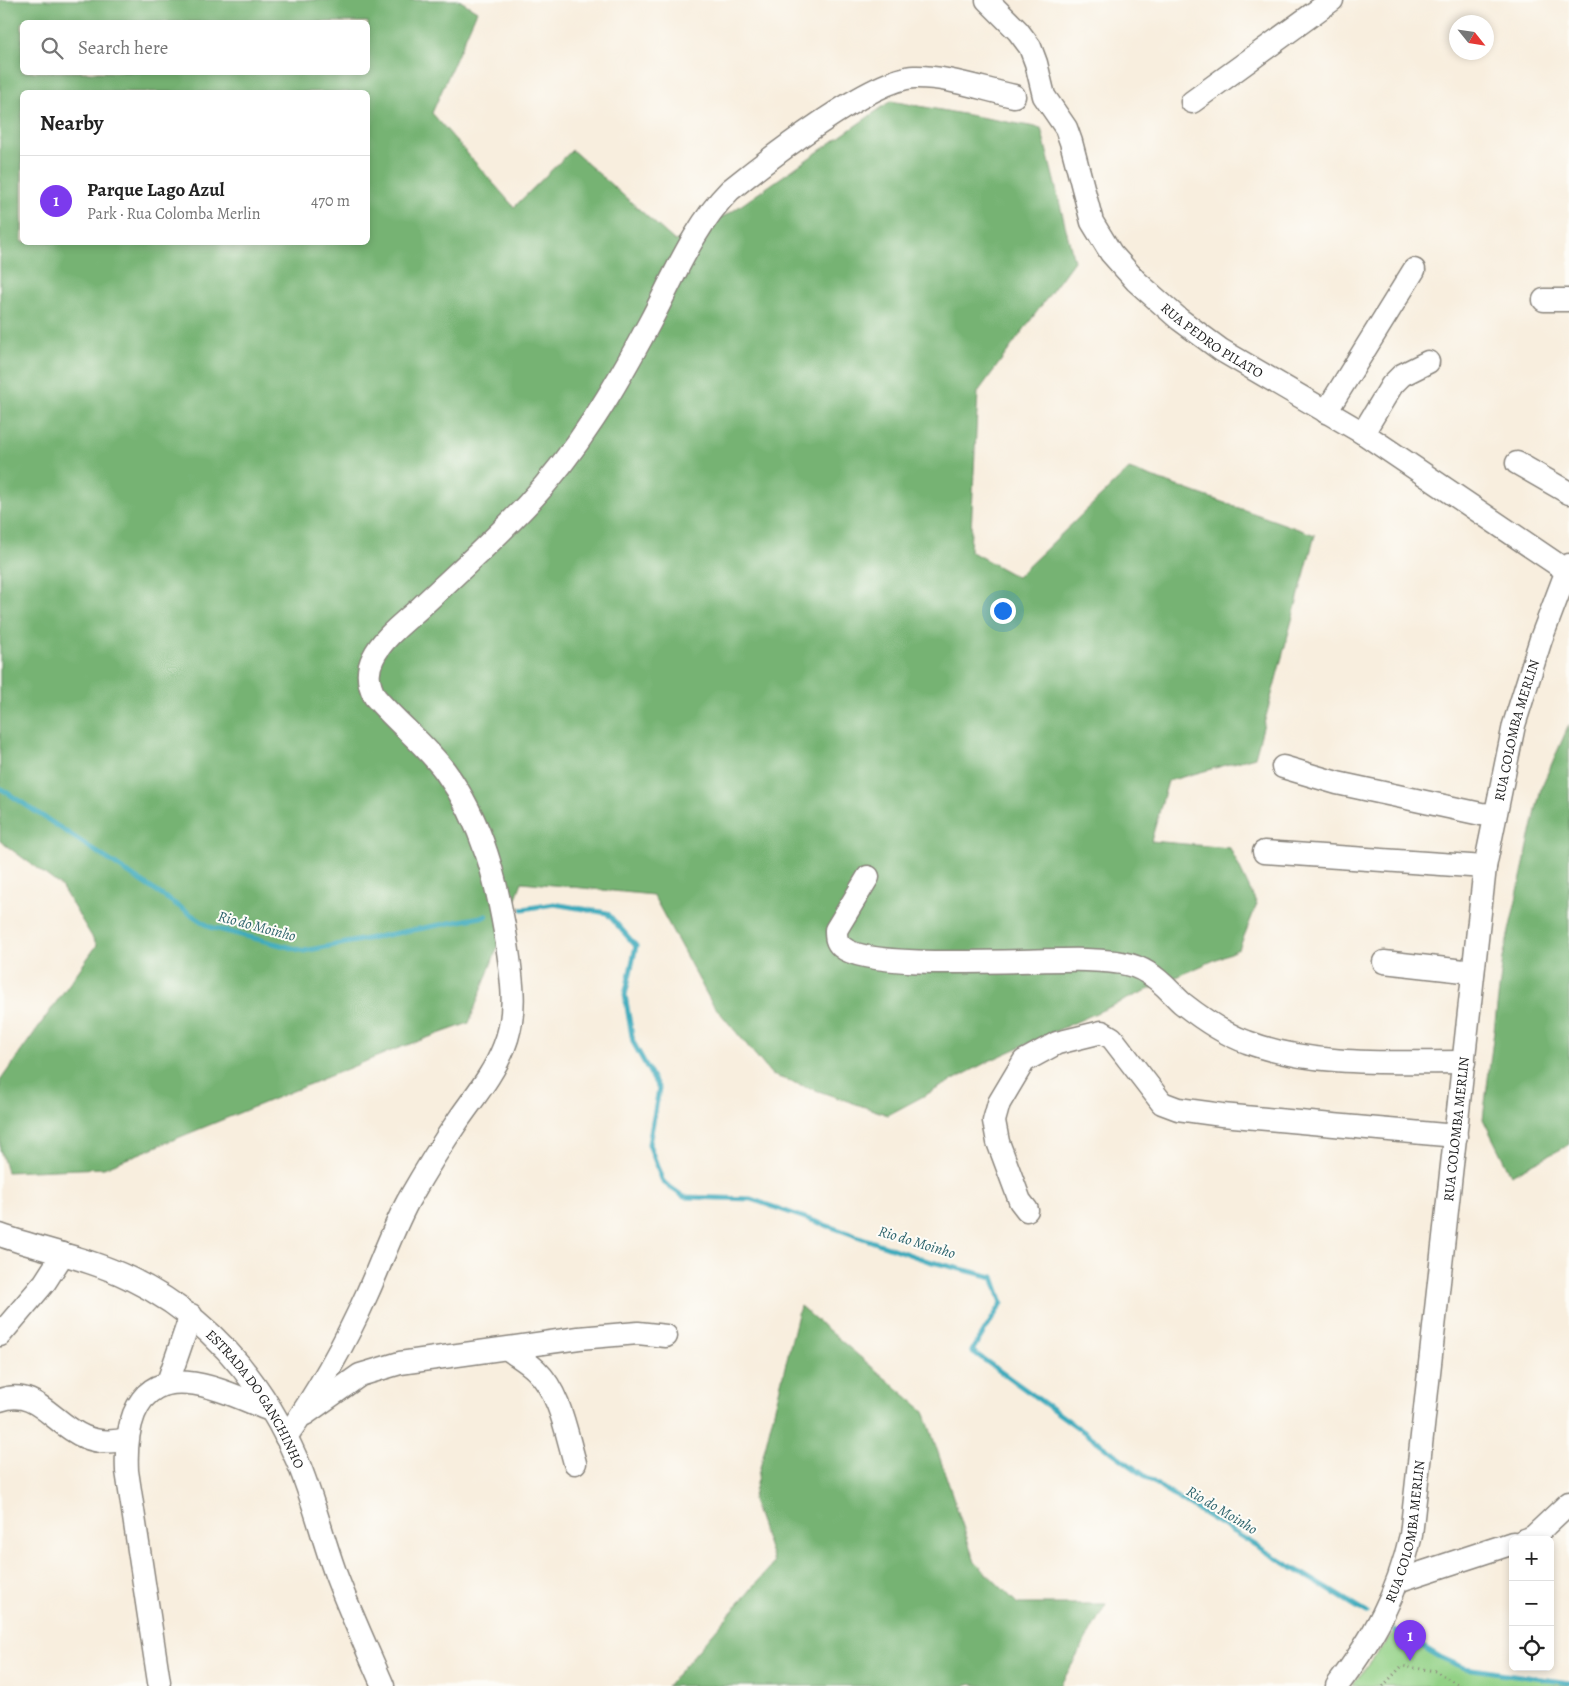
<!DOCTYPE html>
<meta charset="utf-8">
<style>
body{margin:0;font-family:Alegreya,serif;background:#f6f6f6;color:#222}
.controls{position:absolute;right:15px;bottom:15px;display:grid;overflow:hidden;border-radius:8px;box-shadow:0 2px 8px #0003}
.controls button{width:45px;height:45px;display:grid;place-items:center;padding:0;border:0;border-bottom:1px solid #e0e0e0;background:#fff;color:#222;font:25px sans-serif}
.compass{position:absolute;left:1449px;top:15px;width:45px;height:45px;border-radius:50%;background:#fff;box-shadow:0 2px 8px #0003;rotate:120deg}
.you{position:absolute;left:1002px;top:610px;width:18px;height:18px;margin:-12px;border:4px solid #fff;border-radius:50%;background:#1a73e8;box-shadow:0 0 0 8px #1a73e833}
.badge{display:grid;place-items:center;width:32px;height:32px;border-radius:50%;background:#7c3aed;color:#fff;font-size:16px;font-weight:700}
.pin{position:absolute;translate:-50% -41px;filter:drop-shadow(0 1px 2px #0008)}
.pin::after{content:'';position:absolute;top:26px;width:18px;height:15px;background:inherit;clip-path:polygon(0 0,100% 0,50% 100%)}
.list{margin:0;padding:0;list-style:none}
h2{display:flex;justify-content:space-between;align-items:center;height:65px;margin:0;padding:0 20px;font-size:21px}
h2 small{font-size:16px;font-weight:400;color:#767676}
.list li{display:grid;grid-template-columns:32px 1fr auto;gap:15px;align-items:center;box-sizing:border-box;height:90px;padding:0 20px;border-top:1px solid #e0e0e0}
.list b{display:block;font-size:19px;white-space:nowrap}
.list p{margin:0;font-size:16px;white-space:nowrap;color:#767676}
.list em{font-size:16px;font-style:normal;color:#767676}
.icon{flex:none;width:28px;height:28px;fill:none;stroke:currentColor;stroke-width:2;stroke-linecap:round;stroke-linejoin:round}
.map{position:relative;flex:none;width:1569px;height:1686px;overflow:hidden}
.search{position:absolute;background:#fff;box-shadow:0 2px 8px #0003;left:20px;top:20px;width:350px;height:55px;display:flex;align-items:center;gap:12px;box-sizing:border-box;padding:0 18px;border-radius:8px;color:#767676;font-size:19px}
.panel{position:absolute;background:#fff;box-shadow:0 2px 8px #0003;left:20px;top:90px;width:350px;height:155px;border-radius:8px}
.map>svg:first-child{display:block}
</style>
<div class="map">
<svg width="1569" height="1686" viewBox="0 0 1569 1686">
<rect width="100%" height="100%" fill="#fdfcf7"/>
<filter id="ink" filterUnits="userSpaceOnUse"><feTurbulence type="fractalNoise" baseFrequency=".02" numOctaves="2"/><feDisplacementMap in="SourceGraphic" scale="10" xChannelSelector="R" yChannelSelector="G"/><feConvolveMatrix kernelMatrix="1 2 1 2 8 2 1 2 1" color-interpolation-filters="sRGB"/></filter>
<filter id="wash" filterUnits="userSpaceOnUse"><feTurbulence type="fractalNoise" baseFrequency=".0096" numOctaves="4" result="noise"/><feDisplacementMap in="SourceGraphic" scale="20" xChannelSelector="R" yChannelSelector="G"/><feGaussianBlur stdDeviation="1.12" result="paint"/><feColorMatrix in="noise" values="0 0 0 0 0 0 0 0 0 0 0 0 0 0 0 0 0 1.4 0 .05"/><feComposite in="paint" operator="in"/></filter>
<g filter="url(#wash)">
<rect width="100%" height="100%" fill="#f8eede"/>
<path fill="#93d186" stroke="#587651" d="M 1395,1630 L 1440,1657 L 1465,1668 L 1569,1683 L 1569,1686 L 1352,1686 Z"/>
<path fill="#76b373" stroke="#496848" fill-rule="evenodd" d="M 0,0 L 459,0 L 477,11 L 432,113 L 514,207 L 572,150 L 675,241 L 730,213 L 891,101 L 1041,128 L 1074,261 L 978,392 L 970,551 L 1017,577 L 1129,469 L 1315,535 L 1255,757 L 1168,781 L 1151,841 L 1230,848 L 1257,904 L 1239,949 L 989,1061 L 888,1115 L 772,1075 L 711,1002 L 653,895 L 522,882 L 469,1023 L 396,1049 L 104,1168 L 7,1172 L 0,1149 L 0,1081 L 97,945 L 61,886 L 0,841 ZM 22,22 L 368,22 L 368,72 L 22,72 ZM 22,92 L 368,92 L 368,242 L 22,242 Z
M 1569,725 L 1569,1145 L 1511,1175 L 1483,1119 L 1503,958 L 1541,788 Z
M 800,1306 L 924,1411 L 975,1562 L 1018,1604 L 1106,1604 L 1060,1686 L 984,1686 L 967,1684 L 966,1686 L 667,1686 L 774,1563 L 752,1500 Z"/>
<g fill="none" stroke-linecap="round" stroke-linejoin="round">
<path stroke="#3daabc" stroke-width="5" d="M 0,788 L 210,927 L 304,951 L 486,916
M 523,909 L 554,904 L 607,913 L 636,946 L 625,995 L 633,1042 L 659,1089 L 649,1144 L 663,1182 L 684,1197 L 751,1199 L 928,1261 L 993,1277 L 1002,1303 L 972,1351 L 1163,1489 L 1367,1613
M 1395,1630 L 1440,1657 L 1465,1668 L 1569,1683"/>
</g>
</g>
<g filter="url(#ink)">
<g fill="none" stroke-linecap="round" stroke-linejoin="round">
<g stroke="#8a857d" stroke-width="25">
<g id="minor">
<path id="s1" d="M 987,0 L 1018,31 L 1030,47 L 1036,63 L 1044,96 L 1066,128 L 1071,142 L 1092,222 L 1111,253 L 1136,281 L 1179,319 L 1221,350 L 1363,433 L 1567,571"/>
<path d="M 1192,102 L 1332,0"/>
<path d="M 1544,300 L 1569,300"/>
<path d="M 1326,412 L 1414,270"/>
<path d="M 1363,433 L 1392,385 L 1402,375 L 1428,362"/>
<path d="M 1517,463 L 1569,493"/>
<path d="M 1283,767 L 1337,783 L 1481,814 L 1494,815"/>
<path d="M 1264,852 L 1485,867"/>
<path d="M 868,877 L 836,930 C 836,937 836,942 842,947 C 870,972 1041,958 1086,960 C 1107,961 1130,961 1148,973 C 1161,980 1171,993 1182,1003 C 1201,1018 1224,1034 1247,1042 C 1312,1067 1395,1062 1464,1062"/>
<path d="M 1384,962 L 1473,972"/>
<path d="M 1027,1210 L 1020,1201 L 998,1142 L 994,1121 L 999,1103 L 1024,1061 L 1057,1043 L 1102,1032 L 1112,1038 L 1162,1103 L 1178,1109 L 1222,1115 L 1456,1136"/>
<path id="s2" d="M 0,1235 C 42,1250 88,1258 129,1278 C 208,1316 262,1380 297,1460 C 313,1497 322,1537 336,1575 C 350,1612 367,1649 383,1686"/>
<path d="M 0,1335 L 45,1282 L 63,1254"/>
<path d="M 508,1349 C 517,1356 528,1362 536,1370 C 560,1393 566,1432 575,1463"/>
<path d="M 168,1382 L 191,1315"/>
<path d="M 0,1400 C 49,1382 61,1456 127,1439"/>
<path d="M 305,1414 L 360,1375 L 400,1363 L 579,1338 L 638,1333 L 666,1336"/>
<path d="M 286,1437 C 317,1393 345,1343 367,1294 C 381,1263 392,1231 408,1201 C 424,1173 441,1145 459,1119 C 475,1096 494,1073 504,1047 C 518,1012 512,980 507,944 C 497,881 483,823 445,771 C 425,744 397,723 375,697 C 368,684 366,672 373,658 C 383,637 406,621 422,606 C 457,573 493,541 526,506 C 577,452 615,388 650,322 C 674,277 694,226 730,190 C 766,161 871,79 914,77 C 946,76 982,89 1014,96"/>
<path d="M 1524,1540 L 1533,1537 L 1569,1503"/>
<path d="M 1400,1580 L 1513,1543"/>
<path d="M 159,1682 L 127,1471 C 126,1450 127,1432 134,1414 C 158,1355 229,1394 270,1410"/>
<path id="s3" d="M 1337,1686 C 1374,1637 1397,1596 1411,1535 L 1485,867 L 1514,725 L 1541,639 L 1569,565"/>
</g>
</g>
<path stroke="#8a857d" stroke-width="3" stroke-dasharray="1 4" stroke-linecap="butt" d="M 1383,1686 L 1402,1666 L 1435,1671 L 1461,1686"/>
<use href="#minor" stroke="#fff" stroke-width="22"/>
</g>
</g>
<g text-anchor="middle" stroke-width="4" stroke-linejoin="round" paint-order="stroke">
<g font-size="14" fill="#1c1c1c" stroke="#fdfcf7">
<text dy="5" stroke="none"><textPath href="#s1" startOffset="422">RUA PEDRO PILATO</textPath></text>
<text dy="5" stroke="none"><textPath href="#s3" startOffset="982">RUA COLOMBA MERLIN</textPath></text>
<text dy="5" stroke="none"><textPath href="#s3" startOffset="578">RUA COLOMBA MERLIN</textPath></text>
<text dy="5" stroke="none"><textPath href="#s2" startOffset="315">ESTRADA DO GANCHINHO</textPath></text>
<text dy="5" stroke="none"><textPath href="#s3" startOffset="172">RUA COLOMBA MERLIN</textPath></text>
</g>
<g font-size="15" font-style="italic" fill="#2c636c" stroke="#fdfcf7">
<text transform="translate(257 926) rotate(15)" y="5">Rio do Moinho</text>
<text transform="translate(917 1242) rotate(17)" y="5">Rio do Moinho</text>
<text transform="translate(1222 1510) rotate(31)" y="5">Rio do Moinho</text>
</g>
</g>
</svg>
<div class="controls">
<button>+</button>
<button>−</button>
<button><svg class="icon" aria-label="locate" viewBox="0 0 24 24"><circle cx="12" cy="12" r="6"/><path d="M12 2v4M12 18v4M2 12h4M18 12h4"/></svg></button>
</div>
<svg class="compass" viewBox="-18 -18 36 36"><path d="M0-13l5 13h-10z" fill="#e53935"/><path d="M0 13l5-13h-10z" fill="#767676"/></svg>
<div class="you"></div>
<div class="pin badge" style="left:1410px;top:1661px">1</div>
<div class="search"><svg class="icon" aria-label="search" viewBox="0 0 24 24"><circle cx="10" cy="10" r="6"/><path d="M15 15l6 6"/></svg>Search here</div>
<section class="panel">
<h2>Nearby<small></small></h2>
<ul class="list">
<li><span class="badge">1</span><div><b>Parque Lago Azul</b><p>Park · Rua Colomba Merlin</p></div><em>470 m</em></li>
</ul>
</section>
</div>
